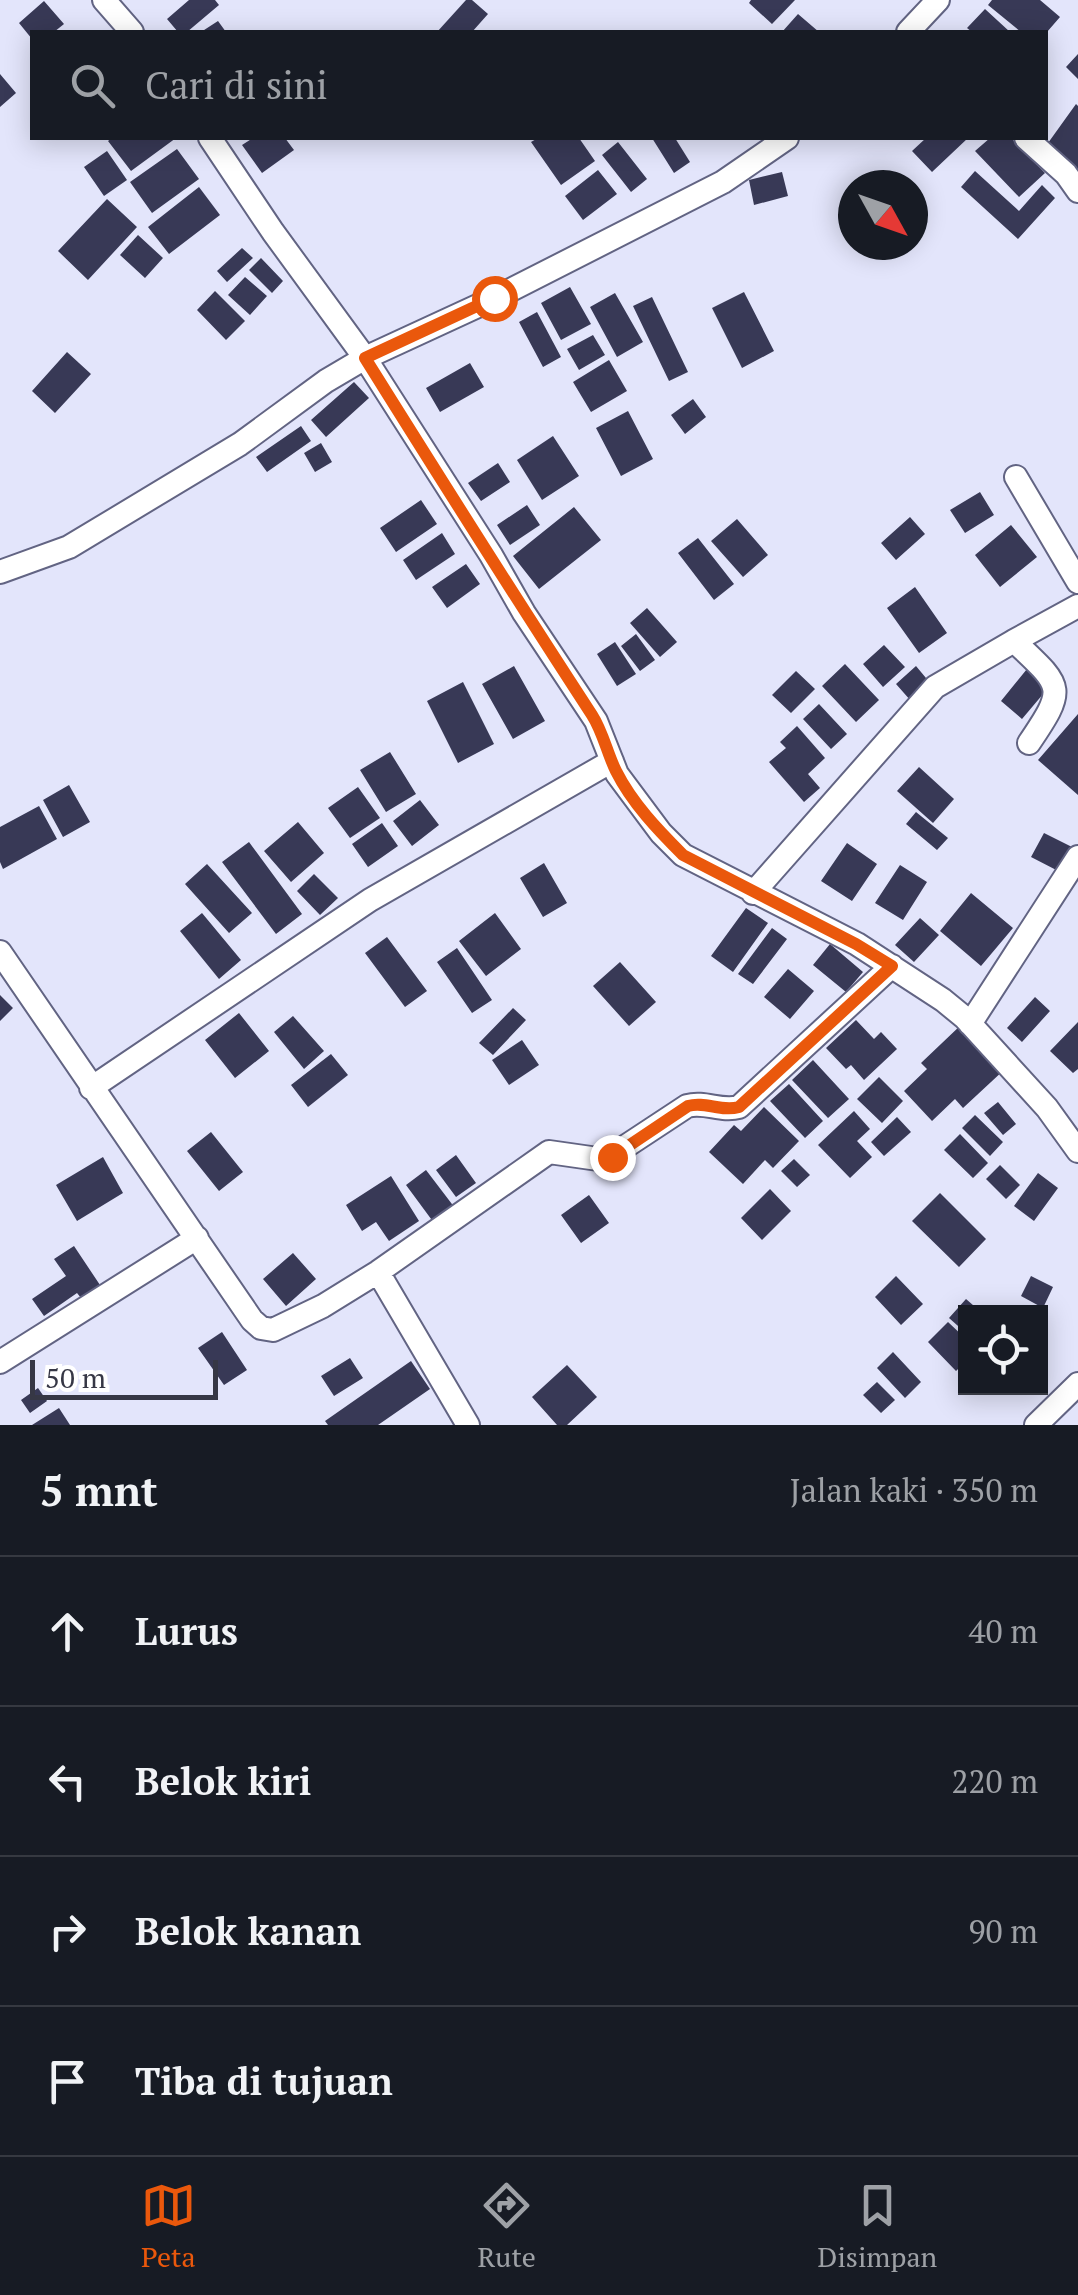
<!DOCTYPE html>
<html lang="id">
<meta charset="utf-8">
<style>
body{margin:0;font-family:"PT Serif",serif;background:#20242c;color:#f1f3f6}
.controls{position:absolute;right:30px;bottom:30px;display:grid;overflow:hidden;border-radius:0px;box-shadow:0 5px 25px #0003}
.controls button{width:90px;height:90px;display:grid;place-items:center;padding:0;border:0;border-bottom:2px solid #363941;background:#171b24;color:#f1f3f6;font:50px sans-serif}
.compass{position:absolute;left:838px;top:170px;width:90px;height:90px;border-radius:50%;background:#171b24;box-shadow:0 5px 25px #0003;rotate:130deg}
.scale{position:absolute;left:30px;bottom:25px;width:188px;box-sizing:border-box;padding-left:10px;border:5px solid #363745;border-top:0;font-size:28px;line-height:35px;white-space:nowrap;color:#363745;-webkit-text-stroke:8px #fff;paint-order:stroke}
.stop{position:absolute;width:30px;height:30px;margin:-22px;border:8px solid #ea580c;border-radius:50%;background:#fff}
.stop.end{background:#ea580c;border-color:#fff;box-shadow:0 2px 10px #0008}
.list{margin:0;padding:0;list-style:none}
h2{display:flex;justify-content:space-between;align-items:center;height:130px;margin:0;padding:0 40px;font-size:42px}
h2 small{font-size:32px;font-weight:400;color:#9ea1a6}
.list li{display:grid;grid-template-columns:65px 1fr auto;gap:30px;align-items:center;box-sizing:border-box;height:150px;padding:0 40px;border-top:2px solid #363941}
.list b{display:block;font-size:38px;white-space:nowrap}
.list em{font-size:32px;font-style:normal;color:#9ea1a6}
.icon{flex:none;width:55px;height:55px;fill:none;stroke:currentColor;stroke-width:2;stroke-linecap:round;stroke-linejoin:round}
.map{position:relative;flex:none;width:1078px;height:1425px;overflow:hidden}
.search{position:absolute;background:#171b24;box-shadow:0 5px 25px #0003;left:30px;right:30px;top:30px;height:110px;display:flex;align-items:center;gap:25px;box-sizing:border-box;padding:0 35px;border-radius:0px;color:#9ea1a6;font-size:38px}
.sheet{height:730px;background:#171b24}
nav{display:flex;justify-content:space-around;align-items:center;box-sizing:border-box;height:140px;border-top:2px solid #363941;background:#171b24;font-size:28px;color:#9ea1a6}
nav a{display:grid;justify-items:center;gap:5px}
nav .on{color:#ea580c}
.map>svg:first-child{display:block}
</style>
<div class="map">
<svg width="1078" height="1425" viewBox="0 0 1078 1425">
<rect width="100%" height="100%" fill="#e3e5fb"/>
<path fill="#383956" d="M 189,0 L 215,0 L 219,5 L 187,32 L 178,32 L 167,19 Z
M 466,0 L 472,0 L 488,14 L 472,32 L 437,32 Z
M 751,0 L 795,0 L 772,24 L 749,3 Z
M 992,0 L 1040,0 L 1060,17 L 1047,32 L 1021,32 L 988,5 Z
M 44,1 L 64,24 L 54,32 L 32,32 L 32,39 L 19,23 Z
M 985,9 L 1010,32 L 972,32 L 967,28 Z
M 798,14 L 819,32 L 782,32 Z
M 218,21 L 226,32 L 201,32 Z
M 1078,54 L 1078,79 L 1066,67 Z
M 0,74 L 16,93 L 0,107 Z
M 1076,104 L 1078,106 L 1078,172 L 1043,150 Z
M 112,138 L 176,138 L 131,171 L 108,141 Z
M 253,138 L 285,138 L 294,150 L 262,173 L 242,145 Z
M 538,138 L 579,138 L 595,161 L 561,185 L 531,142 Z
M 652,138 L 675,138 L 690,162 L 674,173 Z
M 926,138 L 968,138 L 932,172 L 912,151 Z
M 990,138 L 1011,138 L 1045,173 L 1019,197 L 975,151 Z
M 618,142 L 647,179 L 631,192 L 602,155 Z
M 177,149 L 199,179 L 152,213 L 130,182 Z
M 107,151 L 127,180 L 104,196 L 84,167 Z
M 598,170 L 617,194 L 583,220 L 565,196 Z
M 975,171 L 1019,211 L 1042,185 L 1055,198 L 1018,239 L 961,187 Z
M 782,172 L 788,196 L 754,205 L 749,180 Z
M 199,187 L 220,215 L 169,254 L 148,227 Z
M 107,199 L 137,227 L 88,280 L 58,251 Z
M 138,235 L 163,258 L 145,278 L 120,255 Z
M 242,248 L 253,258 L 227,282 L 217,271 Z
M 261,258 L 283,281 L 272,293 L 249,270 Z
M 245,277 L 267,296 L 250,315 L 228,295 Z
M 570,287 L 591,324 L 561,340 L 541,303 Z
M 215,291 L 245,321 L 226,340 L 197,310 Z
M 744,292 L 774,351 L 742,368 L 712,308 Z
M 615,293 L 643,342 L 617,357 L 590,307 Z
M 652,297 L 688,372 L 669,381 L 633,306 Z
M 537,312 L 561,357 L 543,367 L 519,322 Z
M 593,335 L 605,355 L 579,370 L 567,349 Z
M 67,352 L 91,374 L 55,413 L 32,391 Z
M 609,360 L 627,391 L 591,412 L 573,382 Z
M 470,363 L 484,387 L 440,412 L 426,388 Z
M 354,382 L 369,398 L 326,437 L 311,420 Z
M 693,399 L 706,417 L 685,434 L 671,415 Z
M 628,411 L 653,459 L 621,476 L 596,428 Z
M 301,426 L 311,441 L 267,472 L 256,457 Z
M 553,436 L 579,476 L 542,500 L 517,460 Z
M 321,443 L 332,462 L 315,472 L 304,453 Z
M 498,463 L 510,482 L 481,501 L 468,483 Z
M 980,492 L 994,515 L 965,533 L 950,510 Z
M 421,500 L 437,524 L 396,552 L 380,528 Z
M 527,505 L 540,525 L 510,545 L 497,525 Z
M 574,507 L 601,540 L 539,589 L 513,556 Z
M 910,517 L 925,534 L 896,560 L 881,543 Z
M 737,519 L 768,555 L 743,577 L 711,541 Z
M 1011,525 L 1037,557 L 1000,587 L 975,555 Z
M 442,533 L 455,554 L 416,580 L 403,560 Z
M 698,538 L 734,584 L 714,600 L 678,553 Z
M 466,564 L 480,584 L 447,608 L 432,587 Z
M 915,587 L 947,633 L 919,653 L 887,608 Z
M 647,608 L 677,642 L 660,657 L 630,623 Z
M 636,634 L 655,660 L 640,671 L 621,646 Z
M 615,642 L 636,674 L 617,686 L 597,654 Z
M 884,645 L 905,667 L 883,687 L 863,664 Z
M 845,664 L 879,700 L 856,722 L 822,686 Z
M 514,666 L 545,721 L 513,739 L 482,684 Z
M 916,666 L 931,684 L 911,701 L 896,684 Z
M 1027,669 L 1049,687 L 1022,719 L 1001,701 Z
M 796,671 L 815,689 L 791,713 L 772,695 Z
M 463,682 L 494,744 L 458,763 L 427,701 Z
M 819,704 L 847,734 L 831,749 L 803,719 Z
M 1078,714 L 1078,795 L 1038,760 Z
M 797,726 L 825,758 L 808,774 L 820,788 L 804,802 L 769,762 L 786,748 L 780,742 Z
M 390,752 L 416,794 L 386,812 L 360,770 Z
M 919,767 L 954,799 L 933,823 L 897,791 Z
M 69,785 L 90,822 L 63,837 L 43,800 Z
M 358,787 L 380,818 L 350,838 L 328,808 Z
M 420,800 L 439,825 L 412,846 L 393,821 Z
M 39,806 L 57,839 L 3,869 L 0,862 L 0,827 Z
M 916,812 L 948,838 L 937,850 L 906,824 Z
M 298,822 L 324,853 L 291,882 L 264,851 Z
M 382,823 L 398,846 L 368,867 L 352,844 Z
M 1044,833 L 1076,849 L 1064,874 L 1031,857 Z
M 249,842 L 302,914 L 276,934 L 222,862 Z
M 847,843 L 877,864 L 852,901 L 821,881 Z
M 544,863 L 567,903 L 543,917 L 520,878 Z
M 207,864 L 252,913 L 229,933 L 185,884 Z
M 900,865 L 927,882 L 903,920 L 875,903 Z
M 314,874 L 338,898 L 320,915 L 297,891 Z
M 971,893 L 1013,928 L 981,966 L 940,931 Z
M 746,908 L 768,923 L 733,972 L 711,956 Z
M 202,913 L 241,960 L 219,979 L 180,931 Z
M 495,913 L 521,949 L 486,976 L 459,941 Z
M 920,918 L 939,935 L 914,962 L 895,945 Z
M 772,928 L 787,939 L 753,984 L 738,974 Z
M 387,937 L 427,991 L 405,1007 L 365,953 Z
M 830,944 L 863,972 L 846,992 L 813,965 Z
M 457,948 L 492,1000 L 472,1013 L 437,962 Z
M 620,962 L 656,1002 L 629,1026 L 593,986 Z
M 788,969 L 814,991 L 790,1019 L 764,997 Z
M 0,995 L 13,1008 L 0,1021 Z
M 1035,997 L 1050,1011 L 1022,1042 L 1007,1028 Z
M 513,1008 L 526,1020 L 493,1055 L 479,1043 Z
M 239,1013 L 269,1051 L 235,1078 L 205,1040 Z
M 293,1016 L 324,1051 L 304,1069 L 274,1032 Z
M 856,1020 L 874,1039 L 881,1032 L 897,1049 L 864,1080 L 851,1065 L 846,1069 L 826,1048 Z
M 1078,1022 L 1078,1069 L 1073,1073 L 1050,1051 Z
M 962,1024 L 1005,1069 L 963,1108 L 955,1099 L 932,1121 L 904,1091 L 927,1069 L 921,1063 Z
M 522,1040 L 539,1065 L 509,1085 L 492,1060 Z
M 331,1054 L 348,1075 L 308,1107 L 291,1085 Z
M 813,1060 L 849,1099 L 828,1118 L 792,1080 Z
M 879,1077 L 903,1101 L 882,1123 L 857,1099 Z
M 789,1084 L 823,1121 L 805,1138 L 770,1101 Z
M 998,1102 L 1016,1124 L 1003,1135 L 984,1113 Z
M 764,1107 L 799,1141 L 773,1168 L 765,1160 L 743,1184 L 709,1152 L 734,1125 L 741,1131 Z
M 854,1111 L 870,1129 L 857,1141 L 872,1157 L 850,1178 L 818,1145 Z
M 975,1115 L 1003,1142 L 990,1156 L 962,1128 Z
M 897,1117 L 911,1132 L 884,1156 L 871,1142 Z
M 211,1132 L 243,1172 L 219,1191 L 187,1151 Z
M 960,1134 L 988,1163 L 973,1178 L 944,1150 Z
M 456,1155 L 476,1183 L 456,1197 L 436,1170 Z
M 103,1157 L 123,1193 L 77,1221 L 56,1185 Z
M 794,1159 L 810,1175 L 797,1187 L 781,1171 Z
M 1000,1165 L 1020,1185 L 1006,1199 L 986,1179 Z
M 426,1170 L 458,1212 L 437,1227 L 406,1185 Z
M 1038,1173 L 1058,1188 L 1034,1221 L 1014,1206 Z
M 391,1176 L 419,1221 L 389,1241 L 376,1222 L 362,1231 L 346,1205 Z
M 770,1189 L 791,1211 L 762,1240 L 741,1218 Z
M 940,1193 L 986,1239 L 959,1267 L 912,1221 Z
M 589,1195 L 609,1223 L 581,1243 L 561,1215 Z
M 74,1246 L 100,1285 L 81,1298 L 77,1293 L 44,1316 L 32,1299 L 66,1276 L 54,1259 Z
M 293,1253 L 316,1279 L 286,1306 L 263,1279 Z
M 896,1276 L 923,1304 L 901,1325 L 875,1297 Z
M 1031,1276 L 1053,1287 L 1043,1308 L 1021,1296 Z
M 966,1299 L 981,1312 L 966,1312 L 966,1333 L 949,1318 Z
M 948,1322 L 966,1339 L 966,1361 L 956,1371 L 928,1342 Z
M 222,1332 L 247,1370 L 224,1385 L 198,1348 Z
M 893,1352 L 921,1382 L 905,1398 L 877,1368 Z
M 350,1358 L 363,1378 L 334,1396 L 321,1376 Z
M 411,1361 L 430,1389 L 378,1425 L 328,1425 L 325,1421 Z
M 567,1365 L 597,1397 L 567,1425 L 557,1425 L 532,1397 Z
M 877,1382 L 895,1400 L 881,1413 L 863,1395 Z
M 38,1388 L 47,1401 L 30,1413 L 21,1400 Z
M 59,1408 L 70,1425 L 32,1425 Z"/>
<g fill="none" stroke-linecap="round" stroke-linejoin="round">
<g stroke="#626483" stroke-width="26">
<path id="minor" d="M 104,0 L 132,32
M 908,32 L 938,0
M 210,138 L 273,232 L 365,358 L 491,555 L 524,613 L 596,721 L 617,774 L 661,833 L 683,855 L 857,944 L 943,1000 L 965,1018 L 1047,1108 L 1078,1151
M 1026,138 L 1066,174 L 1078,191
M 1016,477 L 1078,582
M 0,572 L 69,547 L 240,444 L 326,381 L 365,358 L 495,298 L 723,182 L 787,138
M 1029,743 C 1067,687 1063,687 1014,641 L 1078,606
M 753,893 L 935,687 L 1014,641
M 0,952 L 252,1320 L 261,1328 L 273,1330 L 323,1306 L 378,1272 L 549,1152 L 605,1160 L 687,1106 C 705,1101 721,1112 739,1107 L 892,966
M 970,1024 L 1078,857
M 91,1088 L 370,900 L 612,761
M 378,1272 L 468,1425
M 0,1362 L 197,1238
M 1036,1425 L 1078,1384"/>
</g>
<use href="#minor" stroke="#fff" stroke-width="22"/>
</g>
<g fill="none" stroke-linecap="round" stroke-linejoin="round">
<path stroke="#ea580c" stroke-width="12" d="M 494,298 L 365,358 C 440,478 515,597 592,715 C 603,732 607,753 616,771 C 632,803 658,830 683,855 L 856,944 L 892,966 L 739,1107 C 721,1112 705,1101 688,1106 L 612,1157"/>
</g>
</svg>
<div class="controls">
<button><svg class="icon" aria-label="locate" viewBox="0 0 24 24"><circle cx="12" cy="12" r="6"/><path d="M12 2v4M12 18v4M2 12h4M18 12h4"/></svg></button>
</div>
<svg class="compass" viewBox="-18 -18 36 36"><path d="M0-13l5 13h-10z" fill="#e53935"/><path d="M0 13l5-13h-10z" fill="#9ea1a6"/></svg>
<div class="scale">50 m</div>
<div class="stop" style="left:494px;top:298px"></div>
<div class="stop end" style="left:612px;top:1157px"></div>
<div class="search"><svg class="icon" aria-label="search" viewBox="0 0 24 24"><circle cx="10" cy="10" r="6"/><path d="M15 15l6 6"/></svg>Cari di sini</div>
</div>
<section class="sheet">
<h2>5 mnt<small>Jalan kaki · 350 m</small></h2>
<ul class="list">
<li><svg class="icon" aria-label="ahead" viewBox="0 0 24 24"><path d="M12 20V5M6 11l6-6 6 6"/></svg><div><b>Lurus</b></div><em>40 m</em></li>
<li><svg class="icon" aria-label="left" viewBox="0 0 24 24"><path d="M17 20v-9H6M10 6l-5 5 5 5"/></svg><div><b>Belok kiri</b></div><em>220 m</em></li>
<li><svg class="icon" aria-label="right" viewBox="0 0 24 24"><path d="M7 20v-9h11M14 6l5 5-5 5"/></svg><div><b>Belok kanan</b></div><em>90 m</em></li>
<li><svg class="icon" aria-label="arrive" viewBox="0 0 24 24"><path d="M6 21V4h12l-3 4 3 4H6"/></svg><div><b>Tiba di tujuan</b></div></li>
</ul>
</section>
<nav>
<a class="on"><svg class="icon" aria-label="map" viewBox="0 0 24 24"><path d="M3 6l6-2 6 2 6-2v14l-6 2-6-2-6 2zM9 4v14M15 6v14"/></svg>Peta</a>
<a><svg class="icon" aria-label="directions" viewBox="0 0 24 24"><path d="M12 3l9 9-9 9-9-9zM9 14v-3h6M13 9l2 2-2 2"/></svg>Rute</a>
<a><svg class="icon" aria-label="saved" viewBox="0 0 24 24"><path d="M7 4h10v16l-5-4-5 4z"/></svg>Disimpan</a>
</nav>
